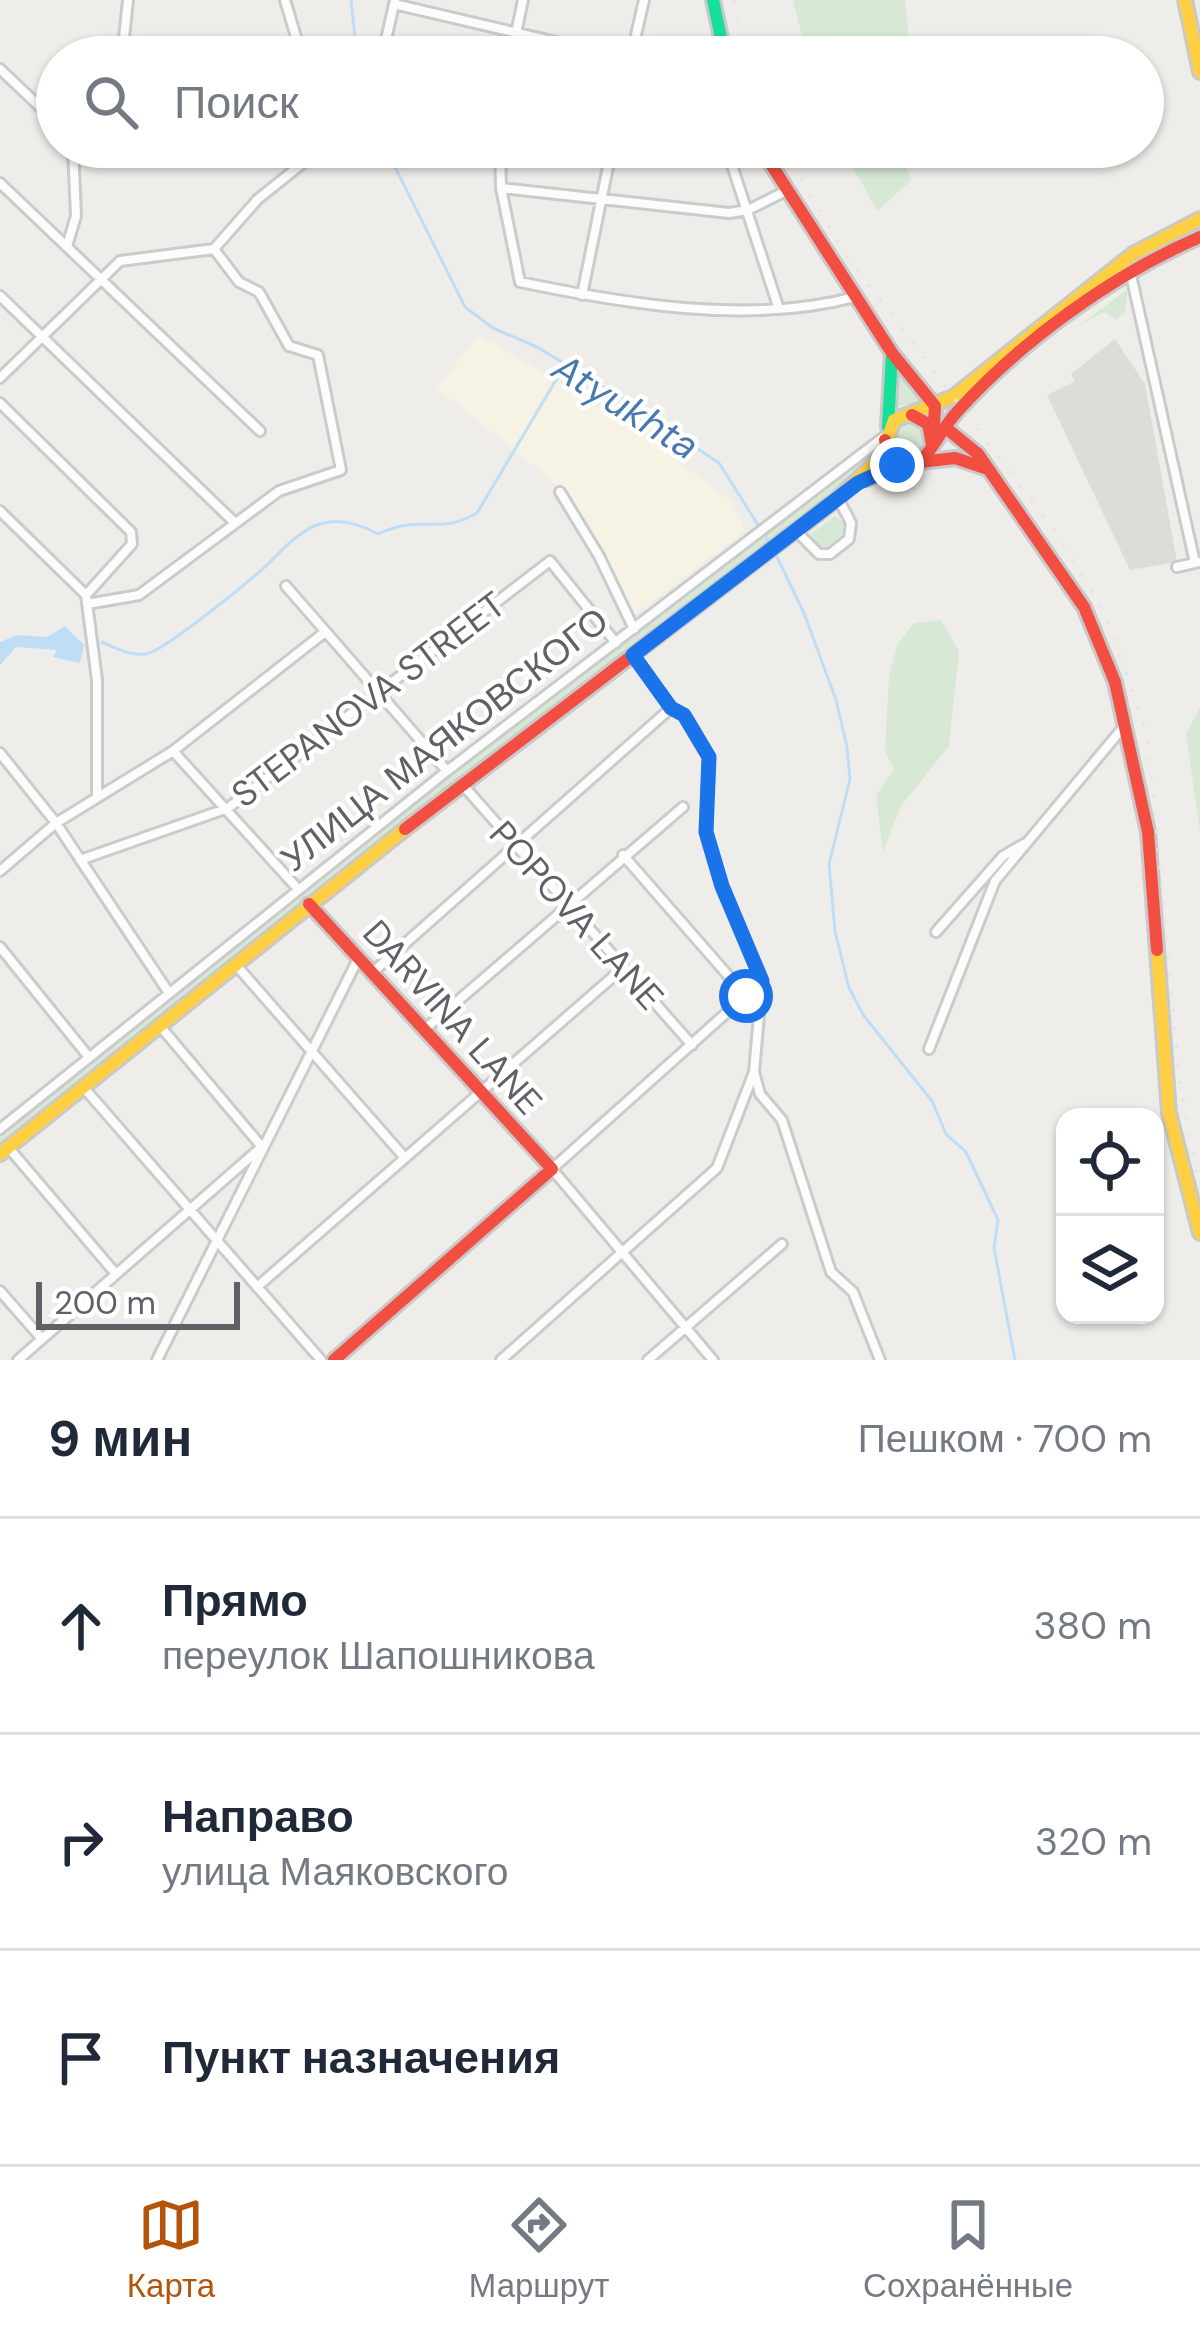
<!DOCTYPE html>
<html lang="ru">
<meta charset="utf-8">
<style>
body{margin:0;font-family:"DM Sans",sans-serif;background:#f2f2f3;color:#1f2937}
.controls{position:absolute;right:36px;bottom:36px;display:grid;overflow:hidden;border-radius:24px;box-shadow:0 3px 9px #0004}
.controls button{width:108px;height:108px;display:grid;place-items:center;padding:0;border:0;border-bottom:3px solid #e0e1e3;background:#fff;color:#1f2937;font:60px sans-serif}
.scale{position:absolute;left:36px;bottom:30px;width:204px;box-sizing:border-box;padding-left:12px;border:6px solid #5e6267;border-top:0;font-size:33px;line-height:42px;white-space:nowrap;color:#5e6267;-webkit-text-stroke:9px #fff;paint-order:stroke}
.stop{position:absolute;width:36px;height:36px;margin:-27px;border:9px solid #1a73e8;border-radius:50%;background:#fff}
.stop.end{background:#1a73e8;border-color:#fff;box-shadow:0 3px 12px #0008}
.list{margin:0;padding:0;list-style:none}
h2{display:flex;justify-content:space-between;align-items:center;height:156px;margin:0;padding:0 48px;font-size:51px}
h2 small{font-size:39px;font-weight:400;color:#747a83}
.list li{display:grid;grid-template-columns:78px 1fr auto;gap:36px;align-items:center;box-sizing:border-box;height:216px;padding:0 48px;border-top:3px solid #e0e1e3}
.list b{display:block;font-size:45px;white-space:nowrap}
.list p{margin:0;font-size:39px;white-space:nowrap;color:#747a83}
.list em{font-size:39px;font-style:normal;color:#747a83}
.icon{flex:none;width:66px;height:66px;fill:none;stroke:currentColor;stroke-width:2;stroke-linecap:round;stroke-linejoin:round}
.map{position:relative;flex:none;width:1200px;height:1360px;overflow:hidden}
.search{position:absolute;background:#fff;box-shadow:0 3px 9px #0004;left:36px;right:36px;top:36px;height:132px;display:flex;align-items:center;gap:30px;box-sizing:border-box;padding:0 42px;border-radius:66px;color:#747a83;font-size:45px}
.sheet{height:804px;background:#fff}
nav{display:flex;justify-content:space-around;align-items:center;box-sizing:border-box;height:168px;border-top:3px solid #e0e1e3;background:#fff;font-size:33px;color:#747a83}
nav a{display:grid;justify-items:center;gap:6px}
nav .on{color:#b45309}
.map>svg:first-child{display:block}
</style>
<div class="map">
<svg width="1200" height="1360" viewBox="0 0 1200 1360">
<rect width="100%" height="100%" fill="#eeede9"/>
<path fill="#f6f2e4" d="M 479,335 L 630,425 L 733,503 L 745,531 L 633,616 L 564,490 L 437,388 Z"/>
<path fill="#dedcd9" d="M 1115,339 L 1145,384 L 1177,562 L 1130,570 L 1047,395 L 1075,381 L 1071,374 Z"/>
<path fill="#d7e9d5" d="M 793,0 L 905,0 L 910,51 L 934,51 L 935,57 L 807,57 Z
M 842,147 L 901,147 L 911,181 L 877,211 Z
M 1128,289 L 1125,312 L 1116,320 L 1104,312 L 1077,327 Z
M 900,367 L 922,402 L 893,407 Z
M891 438a18 18 0 1 1 36 0a18 18 0 1 1-36 0Z
M 868,455 L 846,481 L 402,822 L 0,1143 L 0,1133 L 397,815 Z
M 835,516 L 848,525 L 847,538 L 820,552 L 806,538 Z
M 941,620 L 959,651 L 949,746 L 901,806 L 883,852 L 876,796 L 894,769 L 885,751 L 889,677 L 897,645 L 914,623 Z
M 1200,708 L 1200,832 L 1186,733 Z"/>
<path fill="#bfdef6" d="M 65,626 L 84,645 L 80,663 L 53,657 L 57,650 L 16,647 L 0,665 L 0,642 L 17,635 L 47,637 Z"/>
<g fill="none" stroke-linecap="round" stroke-linejoin="round">
<path stroke="#bfdef6" stroke-width="3" d="M 351,0 L 357,57
M 385,147 L 465,307 L 493,328 L 537,347 L 628,402 L 719,463 L 770,544
M 775,553 L 804,613 L 836,700 L 847,747 L 850,779 L 829,864 L 835,931 L 849,988 L 864,1016 L 932,1101 L 946,1134 L 966,1152 L 998,1220 L 994,1248 L 1015,1360
M 102,642 C 117,648 129,656 146,654 C 163,652 258,575 273,559 C 305,525 331,508 378,534 C 422,513 438,536 477,513 L 565,365"/>
<g stroke="#cacbcb" stroke-width="14">
<path id="street" d="M 285,0 L 302,57
M 394,4 L 620,57
M 122,57 L 128,0
M 382,57 L 395,0
M 511,57 L 523,0
M 631,57 L 644,0
M 0,69 L 57,123
M 500,147 L 501,188 L 520,282 C 626,304 749,325 855,297
M 726,147 L 779,309
M 0,183 L 260,431
M 501,188 L 729,213 L 748,210 L 784,192
M 67,246 L 76,216 L 73,147
M 1131,275 L 1195,563
M 582,295 L 612,147
M 0,296 L 233,521
M 0,378 L 120,261 L 214,249 L 258,199 L 323,147
M 0,403 L 131,532 L 132,544 L 86,595
M 560,492 L 599,556 L 634,629
M 0,511 L 86,595 L 97,680 L 97,796
M 796,531 L 819,554 L 830,554 L 849,539 L 851,523 L 838,498
M 1177,567 L 1199,562
M 286,586 L 447,771
M 87,604 L 139,595 L 279,491 L 341,470 L 318,355 L 289,346 L 259,292 L 239,282 L 214,249
M 633,655 L 671,708 L 684,715 L 709,757 L 706,832 L 721,886 L 762,981 L 754,1072 L 760,1094 L 782,1120 L 831,1272 L 853,1292 L 880,1360
M 173,751 L 298,889
M 0,753 L 56,823 L 169,993
M 462,784 L 692,1045
M 623,855 L 746,996
M 80,860 L 228,808 L 550,561 L 616,643
M 0,871 L 56,823 L 173,751 L 325,632
M 936,932 L 1003,856 L 1024,844
M 0,947 L 88,1056
M 236,965 L 405,1158
M 373,972 L 671,708
M 160,1026 L 262,1147
M 424,1030 L 683,807
M 929,1049 L 995,881 L 1126,724
M 84,1088 L 321,1360
M 0,1129 L 447,771 L 885,436
M 8,1147 L 116,1274
M 257,1287 L 623,968
M 0,1291 L 42,1339
M 18,1360 L 265,1144
M 157,1360 L 359,957
M 501,1360 L 717,1168 L 754,1072
M 648,1360 L 782,1244
M 713,1360 L 552,1169 L 762,981"/>
</g>
<g stroke="#c9c9ca" stroke-width="18">
<path id="fast" d="M 713,0 L 725,57
M 888,427 L 892,353"/>
</g>
<g stroke="#c9c9ca" stroke-width="18">
<path id="slow" d="M 1185,0 L 1200,72
M 867,479 L 905,463
M 837,499 L 880,458 L 894,420 L 953,397 L 1133,254 L 1200,219
M 1157,950 L 1169,1113 L 1200,1233
M 0,1154 L 405,829"/>
</g>
<g stroke="#c9c9ca" stroke-width="18">
<path id="jam" d="M 760,147 L 892,353 L 935,406 L 933,442
M 912,415 L 928,424 L 932,445
M 946,428 L 978,454 L 1084,607 L 1115,682 L 1148,832 L 1157,950
M 885,440 L 897,460 L 924,458 C 936,443 944,426 957,412 C 1021,341 1112,275 1200,237
M 920,462 L 955,458 L 985,468
M 405,829 L 837,499
M 309,904 L 552,1169 L 334,1360"/>
</g>
<use href="#street" stroke="#fcfcfc" stroke-width="8"/>
<use href="#fast" stroke="#16e098" stroke-width="12"/>
<use href="#slow" stroke="#ffcf43" stroke-width="12"/>
<use href="#jam" stroke="#f24e42" stroke-width="12"/>
<path stroke="#e3e4e3" stroke-width="3" stroke-dasharray="3 15" stroke-linecap="butt" d="M 733,0 L 748,57
M 783,147 L 841,248 L 1056,533 L 1106,614 L 1148,738 L 1180,1084 L 1200,1192"/>
</g>
<g fill="none" stroke-linecap="round" stroke-linejoin="round">
<path stroke="#1a73e8" stroke-width="15" d="M 746,996 L 762,981 L 722,886 L 706,832 L 709,757 L 684,715 L 671,708 L 633,655 L 858,483 L 897,465"/>
</g>
<g text-anchor="middle" stroke-width="9" stroke-linejoin="round" paint-order="stroke">
<g font-size="36" fill="#5e6267" stroke="#fff">
<text transform="translate(368 699) rotate(-37)" y="13">STEPANOVA STREET</text>
<text transform="translate(444 739) rotate(-38)" y="13">УЛИЦА МАЯКОВСКОГО</text>
<text transform="translate(577 915) rotate(48)" y="13">POPOVA LANE</text>
<text transform="translate(453 1017) rotate(48)" y="13">DARVINA LANE</text>
</g>
<g font-size="39" font-style="italic" fill="#4778ae" stroke="#fff">
<text transform="translate(626 406) rotate(32)" y="14">Atyukhta</text>
</g>
</g>
</svg>
<div class="controls">
<button><svg class="icon" aria-label="locate" viewBox="0 0 24 24"><circle cx="12" cy="12" r="6"/><path d="M12 2v4M12 18v4M2 12h4M18 12h4"/></svg></button>
<button><svg class="icon" aria-label="layers" viewBox="0 0 24 24"><path d="M12 4l9 5-9 5-9-5zM3 14l9 5 9-5"/></svg></button>
</div>
<div class="scale">200 m</div>
<div class="stop" style="left:746px;top:996px"></div>
<div class="stop end" style="left:897px;top:465px"></div>
<div class="search"><svg class="icon" aria-label="search" viewBox="0 0 24 24"><circle cx="10" cy="10" r="6"/><path d="M15 15l6 6"/></svg>Поиск</div>
</div>
<section class="sheet">
<h2>9 мин<small>Пешком · 700 m</small></h2>
<ul class="list">
<li><svg class="icon" aria-label="ahead" viewBox="0 0 24 24"><path d="M12 20V5M6 11l6-6 6 6"/></svg><div><b>Прямо</b><p>переулок Шапошникова</p></div><em>380 m</em></li>
<li><svg class="icon" aria-label="right" viewBox="0 0 24 24"><path d="M7 20v-9h11M14 6l5 5-5 5"/></svg><div><b>Направо</b><p>улица Маяковского</p></div><em>320 m</em></li>
<li><svg class="icon" aria-label="arrive" viewBox="0 0 24 24"><path d="M6 21V4h12l-3 4 3 4H6"/></svg><div><b>Пункт назначения</b></div></li>
</ul>
</section>
<nav>
<a class="on"><svg class="icon" aria-label="map" viewBox="0 0 24 24"><path d="M3 6l6-2 6 2 6-2v14l-6 2-6-2-6 2zM9 4v14M15 6v14"/></svg>Карта</a>
<a><svg class="icon" aria-label="directions" viewBox="0 0 24 24"><path d="M12 3l9 9-9 9-9-9zM9 14v-3h6M13 9l2 2-2 2"/></svg>Маршрут</a>
<a><svg class="icon" aria-label="saved" viewBox="0 0 24 24"><path d="M7 4h10v16l-5-4-5 4z"/></svg>Сохранённые</a>
</nav>
